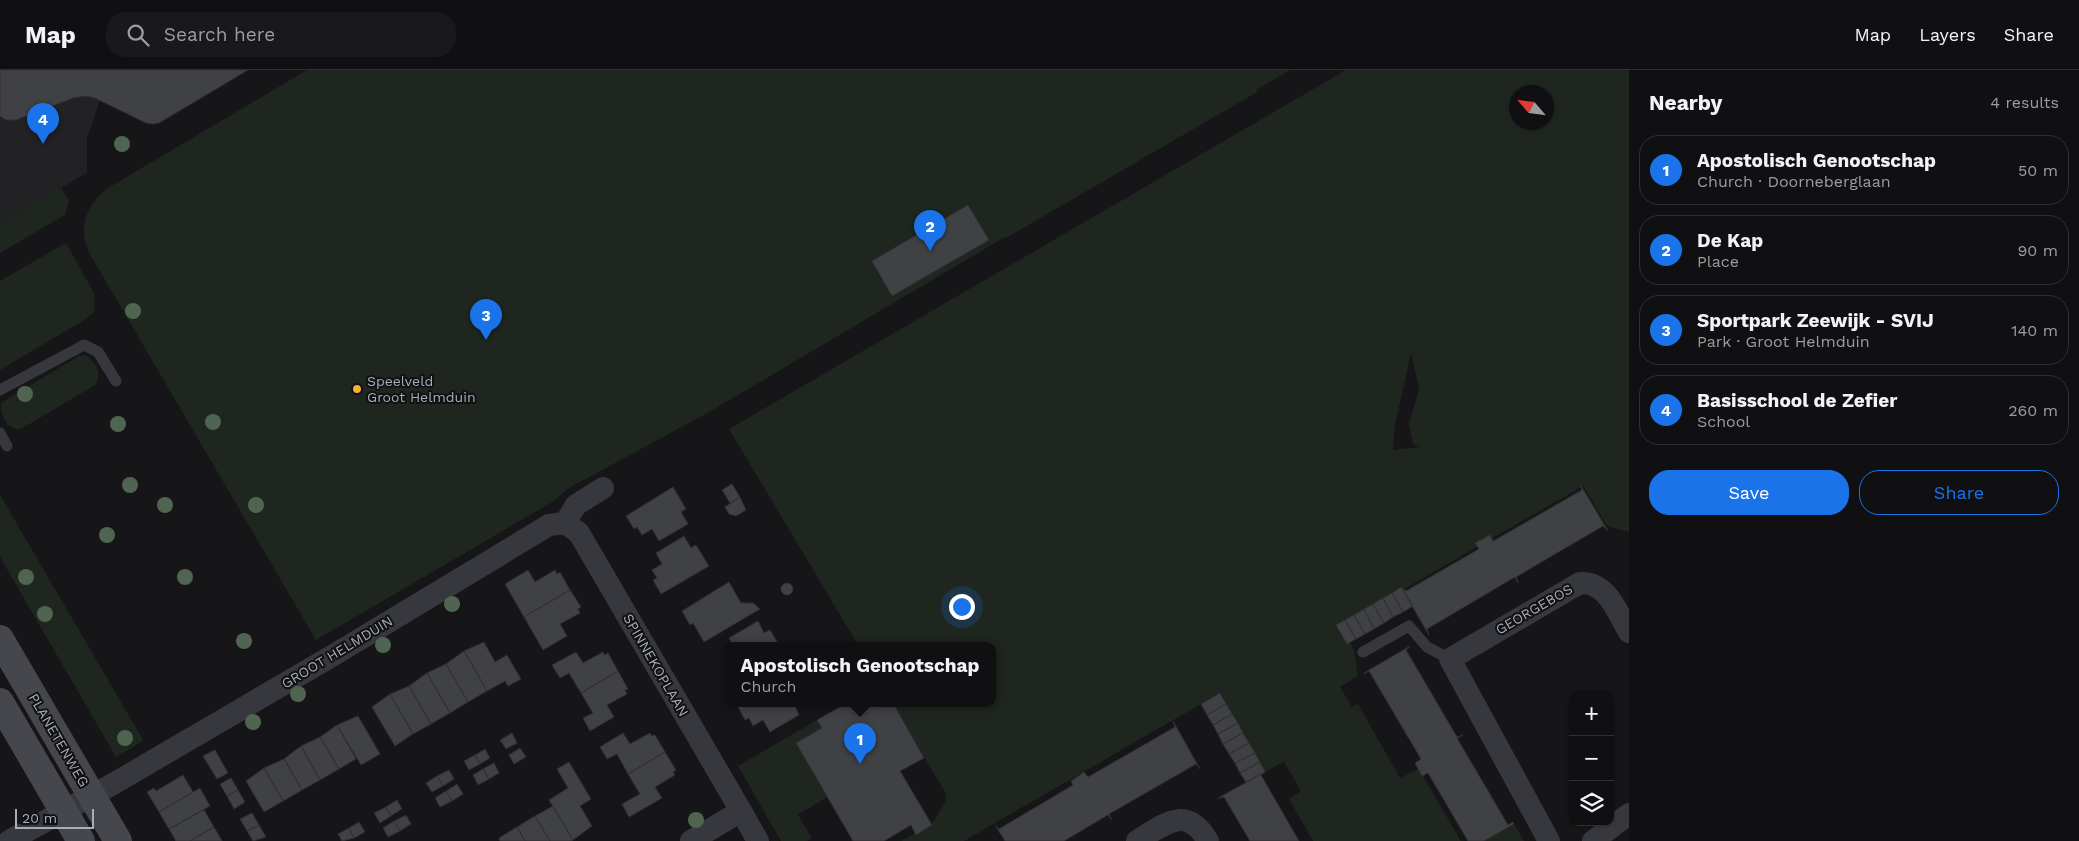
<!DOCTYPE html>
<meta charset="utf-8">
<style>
body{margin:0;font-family:"Work Sans",sans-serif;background:#19191b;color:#f1f3f6}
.controls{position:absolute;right:15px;bottom:15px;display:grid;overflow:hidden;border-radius:10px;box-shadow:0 1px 4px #0004}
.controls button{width:45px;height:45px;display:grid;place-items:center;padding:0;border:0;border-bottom:1px solid #303032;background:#101012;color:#f1f3f6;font:25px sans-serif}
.compass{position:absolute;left:1509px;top:15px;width:45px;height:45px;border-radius:50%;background:#101012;box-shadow:0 1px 4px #0004;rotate:298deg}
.scale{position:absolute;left:15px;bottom:12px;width:79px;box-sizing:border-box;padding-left:5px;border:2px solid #a8adb8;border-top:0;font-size:14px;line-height:18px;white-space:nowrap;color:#a8adb8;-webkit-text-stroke:4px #111113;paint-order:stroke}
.you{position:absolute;left:961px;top:536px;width:18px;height:18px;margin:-12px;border:4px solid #fff;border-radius:50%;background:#1a73e8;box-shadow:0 0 0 8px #1a73e833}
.badge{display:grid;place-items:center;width:32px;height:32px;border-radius:50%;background:#1a73e8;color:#fff;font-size:16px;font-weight:700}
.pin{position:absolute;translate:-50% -41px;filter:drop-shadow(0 1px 2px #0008)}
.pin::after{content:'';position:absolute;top:26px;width:18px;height:15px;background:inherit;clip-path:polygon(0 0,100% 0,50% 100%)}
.popup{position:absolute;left:724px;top:572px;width:272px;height:65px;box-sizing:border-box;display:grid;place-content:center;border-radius:10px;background:#101012;filter:drop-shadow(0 1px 4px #0005);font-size:16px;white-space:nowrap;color:#9c9d9f}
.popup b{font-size:19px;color:#f1f3f6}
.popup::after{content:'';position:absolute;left:50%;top:100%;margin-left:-10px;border:10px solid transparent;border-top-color:#101012}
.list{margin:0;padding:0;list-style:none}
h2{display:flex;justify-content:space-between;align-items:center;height:65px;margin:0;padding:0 20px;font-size:21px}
h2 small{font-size:16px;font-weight:400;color:#9c9d9f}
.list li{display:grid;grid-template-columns:32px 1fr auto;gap:15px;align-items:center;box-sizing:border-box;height:70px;margin:0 10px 10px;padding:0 10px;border:1px solid #303032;border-radius:20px}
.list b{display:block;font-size:19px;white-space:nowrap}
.list p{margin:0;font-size:16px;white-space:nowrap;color:#9c9d9f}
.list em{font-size:16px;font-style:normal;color:#9c9d9f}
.actions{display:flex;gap:10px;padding:15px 20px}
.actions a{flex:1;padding:11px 0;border:1px solid #1a73e8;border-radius:20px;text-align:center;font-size:18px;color:#1a73e8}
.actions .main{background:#1a73e8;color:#fff}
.icon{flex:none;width:28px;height:28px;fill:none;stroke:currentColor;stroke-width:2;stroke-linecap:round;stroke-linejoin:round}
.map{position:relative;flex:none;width:1629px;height:771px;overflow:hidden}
header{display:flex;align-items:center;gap:30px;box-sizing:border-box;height:70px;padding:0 25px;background:#101012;border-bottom:1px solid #303032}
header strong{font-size:24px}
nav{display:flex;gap:28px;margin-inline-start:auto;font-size:18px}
.search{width:350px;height:45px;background:#19191b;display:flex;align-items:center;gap:12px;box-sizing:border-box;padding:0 18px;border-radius:20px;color:#9c9d9f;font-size:19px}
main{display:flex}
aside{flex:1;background:#101012}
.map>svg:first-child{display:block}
</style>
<header>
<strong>Map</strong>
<div class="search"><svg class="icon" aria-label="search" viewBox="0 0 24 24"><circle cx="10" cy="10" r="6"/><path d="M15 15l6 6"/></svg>Search here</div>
<nav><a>Map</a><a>Layers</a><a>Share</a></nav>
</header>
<main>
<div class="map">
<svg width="1629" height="771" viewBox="0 0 1629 771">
<rect width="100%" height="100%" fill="#161618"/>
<path fill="#222225" d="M 0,0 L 93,0 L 100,30 L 87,68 L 87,103 L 0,153 Z"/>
<path fill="#1e261f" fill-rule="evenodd" d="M 307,0 L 1290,0 L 1256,20 L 1257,22 L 1006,168 L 1005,167 L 711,341 L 569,418 L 554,431 L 316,570 L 88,181 C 78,156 87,134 108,118 Z
M 1346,0 L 1629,0 L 1629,462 L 1607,456 L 1583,416 L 1340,556 L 1354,580 L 1358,606 L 1340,617 L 1352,637 L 1358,634 L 1400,708 L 1419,699 L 1461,771 L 1313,771 L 1289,729 L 1301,721 L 1284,692 L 1265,702 L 1220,623 L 964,771 L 901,771 L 932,754 L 946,731 L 945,722 L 892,633 L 992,633 L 992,575 L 858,575 L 729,359 ZM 1516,22 L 1546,22 L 1546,52 L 1516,52 ZM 1411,283 L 1419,319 L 1409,354 L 1413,374 L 1420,377 L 1393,380 L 1395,355 Z
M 61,117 L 69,131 L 65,145 L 0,183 L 0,153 Z
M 66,173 L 94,223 L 95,239 L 92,244 L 79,253 L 0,300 L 0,211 Z
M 85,285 C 96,291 103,305 95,315 L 21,359 C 7,361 0,345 1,333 L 79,286 Z
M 0,425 L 142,668 L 143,671 L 116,687 L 0,487 Z
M 817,650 L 822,658 L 796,673 L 827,727 L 798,745 L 812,768 L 807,771 L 781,771 L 738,696 Z
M 1514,754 L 1524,771 L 1484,771 Z"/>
<path fill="#404145" stroke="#303034" d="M 0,0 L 248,0 L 159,53 L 153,54 L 146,53 L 95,28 L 86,26 L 73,28 L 16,50 L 6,50 L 0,46 Z
M 968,135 L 989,170 L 892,226 L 872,191 Z
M 732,414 L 740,427 L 730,433 L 722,420 Z
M 1580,414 L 1608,461 L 1603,456 L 1516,507 L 1518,513 L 1515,507 L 1427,559 L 1429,565 L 1401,517 L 1406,521 L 1479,479 L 1475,473 L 1490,465 L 1493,471 L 1495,470 L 1582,420 Z
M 673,417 L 686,439 L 681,442 L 688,454 L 659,471 L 652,459 L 642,465 L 637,457 L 634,459 L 626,446 Z
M 740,427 L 746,440 L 736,446 L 729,444 L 725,437 Z
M 684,466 L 691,478 L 696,475 L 709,496 L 661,524 L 653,510 L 657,508 L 652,500 L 662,494 L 656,483 Z
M 528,500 L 535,512 L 555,500 L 557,504 L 560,502 L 570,520 L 524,547 L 505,514 Z
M 729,512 L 741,533 L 753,533 L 760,539 L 704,572 L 693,553 L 690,555 L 682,541 Z
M781 519a6 6 0 1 1 12 0a6 6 0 1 1-12 0Z
M 1401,517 L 1413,536 L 1403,542 L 1392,523 Z
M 570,520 L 581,537 L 578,539 L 580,543 L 560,554 L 567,566 L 543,580 L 524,547 Z
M 1392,523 L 1403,542 L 1393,547 L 1383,528 Z
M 1383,528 L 1393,547 L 1384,553 L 1373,534 Z
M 1373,534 L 1384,553 L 1374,559 L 1364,539 Z
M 1364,539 L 1374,559 L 1365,564 L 1354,545 Z
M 1354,545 L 1365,564 L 1356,569 L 1345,550 Z
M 1345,550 L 1356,569 L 1347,574 L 1336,555 Z
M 758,551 L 764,563 L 770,560 L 779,575 L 733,575 L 729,568 Z
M 484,572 L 495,592 L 507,585 L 521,609 L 508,616 L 505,611 L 487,621 L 464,581 Z
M 1410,576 L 1406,580 L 1457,667 L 1463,665 L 1457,668 L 1508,755 L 1513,752 L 1514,754 L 1484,771 L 1468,771 L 1428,703 L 1422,706 L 1415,693 L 1421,689 L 1369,601 L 1364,604 L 1364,603 Z
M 464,581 L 487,621 L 468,632 L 446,594 Z
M 576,582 L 583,593 L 603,582 L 604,585 L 608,583 L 618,601 L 581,623 L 569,603 L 560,608 L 552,595 Z
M 446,594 L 468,632 L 450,643 L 427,603 Z
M 618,601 L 628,619 L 625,620 L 627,624 L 607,635 L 614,647 L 590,661 L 583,648 L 593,643 L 581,623 Z
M 427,603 L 450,643 L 431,654 L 409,616 Z
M 409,616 L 431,654 L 413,664 L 390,624 Z
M 1220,623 L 1226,634 L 1207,645 L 1201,634 Z
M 390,624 L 413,664 L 395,676 L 372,637 Z
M 744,633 L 794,633 L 799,645 L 770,662 L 763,650 L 753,656 L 749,648 L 745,650 L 738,637 Z
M 847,633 L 893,633 L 924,688 L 900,701 L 932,755 L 916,765 L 911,755 L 884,771 L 853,771 L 796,673 L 822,658 L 817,650 Z
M 1226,634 L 1232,644 L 1213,655 L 1207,645 Z
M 1232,644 L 1238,653 L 1218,664 L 1213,655 Z
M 358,646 L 380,684 L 361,695 L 337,655 Z
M 1173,651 L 1200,699 L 1196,694 L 1109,744 L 1112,750 L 1108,745 L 1064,771 L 1005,771 L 995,755 L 999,759 L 1073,715 L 1071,711 L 1084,702 L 1088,707 L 1175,657 Z
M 1238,653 L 1243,663 L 1223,674 L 1218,664 Z
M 337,655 L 356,689 L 339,699 L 320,667 Z
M 512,663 L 517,673 L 506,679 L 500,670 Z
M 623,663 L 630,674 L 650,663 L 652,666 L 655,665 L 665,682 L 628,704 L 617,684 L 607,689 L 600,677 Z
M 1243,663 L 1249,673 L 1229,684 L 1223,674 Z
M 320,667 L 339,699 L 320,710 L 301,676 Z
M 1249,673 L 1255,683 L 1235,693 L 1229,684 Z
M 301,676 L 320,710 L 302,720 L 284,689 Z
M 520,678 L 526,687 L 514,694 L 509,685 Z
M 485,679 L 490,688 L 480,694 L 475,685 Z
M 215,680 L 228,703 L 217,709 L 203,686 Z
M 665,682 L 676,700 L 673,702 L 675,705 L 655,717 L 662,728 L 629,747 L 622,734 L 640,724 L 628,704 Z
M 1255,683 L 1260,692 L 1240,703 L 1235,693 Z
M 475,685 L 480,694 L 469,700 L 464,691 Z
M 284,689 L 302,720 L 283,731 L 264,698 Z
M 569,692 L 591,729 L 580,736 L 592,756 L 573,770 L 549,730 L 568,718 L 557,699 Z
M 1260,692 L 1265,702 L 1246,712 L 1240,703 Z
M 494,693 L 499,703 L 489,709 L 483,699 Z
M 264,698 L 283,731 L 264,742 L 246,711 Z
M 483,699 L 489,709 L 478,715 L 473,705 Z
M 449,700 L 454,709 L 443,716 L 437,706 Z
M 1265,702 L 1261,705 L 1299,771 L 1250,771 L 1224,727 L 1218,728 Z
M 183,705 L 193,722 L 159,742 L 147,722 L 154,718 L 156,721 Z
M 437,706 L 443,716 L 432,722 L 426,713 Z
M 231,708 L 238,720 L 227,726 L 220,714 Z
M 457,714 L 463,724 L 452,731 L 446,721 Z
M 200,718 L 210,736 L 169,759 L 159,742 Z
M 238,720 L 245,732 L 234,739 L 227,726 Z
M 446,721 L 452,731 L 440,737 L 435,728 Z
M 397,730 L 402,739 L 391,746 L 386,737 Z
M 553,736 L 573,770 L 571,771 L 550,771 L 535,746 Z
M 386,737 L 391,746 L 380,753 L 374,743 Z
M 204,740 L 214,757 L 190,771 L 176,771 L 169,759 Z
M 252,743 L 259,755 L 247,761 L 240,749 Z
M 406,745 L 411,754 L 400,761 L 394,751 Z
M 535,746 L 550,771 L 525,771 L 517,757 Z
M 394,751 L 400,761 L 388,767 L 383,758 Z
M 359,752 L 365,762 L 354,768 L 349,758 Z
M 259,755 L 266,767 L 253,771 L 247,761 Z
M 214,757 L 222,771 L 190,771 Z
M 517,757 L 525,771 L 500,771 L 499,768 Z
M 349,758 L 354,768 L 342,771 L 338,764 Z"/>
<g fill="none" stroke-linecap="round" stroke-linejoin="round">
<path stroke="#37383d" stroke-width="11" d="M 0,320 L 84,275 L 98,282 L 116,311
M 0,363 L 7,376
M 1363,582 L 1409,556 L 1427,577 L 1450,589"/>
<path stroke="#37383d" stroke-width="22" d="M 565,453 L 579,463 L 741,741
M 9,771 L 113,714 L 332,586 L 549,455 L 565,453 L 576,435 L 603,418
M 691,771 L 741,741 L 758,771
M 1137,771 C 1165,754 1186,734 1208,771
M 1549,771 L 1450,589 L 1580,513 C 1607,511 1617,542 1629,562
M 1593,771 L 1629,744"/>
<path stroke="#45474d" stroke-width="28" d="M 0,569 L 118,771
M 0,632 L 81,771"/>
</g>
<g fill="#506452">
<circle cx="122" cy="74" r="8"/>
<circle cx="133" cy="241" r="8"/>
<circle cx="25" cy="324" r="8"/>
<circle cx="213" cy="352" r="8"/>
<circle cx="118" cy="354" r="8"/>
<circle cx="130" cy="415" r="8"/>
<circle cx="165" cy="435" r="8"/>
<circle cx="256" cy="435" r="8"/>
<circle cx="107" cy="465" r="8"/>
<circle cx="26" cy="507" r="8"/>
<circle cx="185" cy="507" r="8"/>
<circle cx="452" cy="534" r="8"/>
<circle cx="45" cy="544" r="8"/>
<circle cx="244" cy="571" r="8"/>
<circle cx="383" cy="575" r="8"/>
<circle cx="298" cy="624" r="8"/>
<circle cx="253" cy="652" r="8"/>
<circle cx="125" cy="668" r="8"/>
<circle cx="696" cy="750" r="8"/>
</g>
<circle fill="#f2b134" stroke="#111113" stroke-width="2" cx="357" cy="319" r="5"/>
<g text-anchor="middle" stroke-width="4" stroke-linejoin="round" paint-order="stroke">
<g font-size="14" fill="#a8adb8" stroke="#111113" text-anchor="start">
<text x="367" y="316">Speelveld<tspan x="367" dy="16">Groot Helmduin</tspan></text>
</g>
<g font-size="14" fill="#a8adb8" stroke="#111113">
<text transform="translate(1534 539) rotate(-30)" y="5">GEORGEBOS</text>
<text transform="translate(337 582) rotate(-31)" y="5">GROOT HELMDUIN</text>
<text transform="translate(656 595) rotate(60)" y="5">SPINNEKOPLAAN</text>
<text transform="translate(59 670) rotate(60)" y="5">PLANETENWEG</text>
</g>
</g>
</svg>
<div class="controls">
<button>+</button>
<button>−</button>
<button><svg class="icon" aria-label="layers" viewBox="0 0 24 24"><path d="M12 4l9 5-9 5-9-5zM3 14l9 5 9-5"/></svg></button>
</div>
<svg class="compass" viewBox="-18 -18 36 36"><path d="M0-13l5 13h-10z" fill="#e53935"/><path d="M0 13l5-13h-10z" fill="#9c9d9f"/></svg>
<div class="scale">20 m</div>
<div class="you"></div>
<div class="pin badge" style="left:860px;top:694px">1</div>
<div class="popup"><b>Apostolisch Genootschap</b>Church</div>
<div class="pin badge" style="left:930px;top:181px">2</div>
<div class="pin badge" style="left:486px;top:270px">3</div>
<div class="pin badge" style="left:43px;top:74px">4</div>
</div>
<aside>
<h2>Nearby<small>4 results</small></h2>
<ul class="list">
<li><span class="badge">1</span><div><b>Apostolisch Genootschap</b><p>Church · Doorneberglaan</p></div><em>50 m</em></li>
<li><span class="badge">2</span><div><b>De Kap</b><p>Place</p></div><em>90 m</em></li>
<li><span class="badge">3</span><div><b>Sportpark Zeewijk - SVIJ</b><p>Park · Groot Helmduin</p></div><em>140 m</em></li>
<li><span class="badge">4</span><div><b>Basisschool de Zefier</b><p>School</p></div><em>260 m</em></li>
</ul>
<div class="actions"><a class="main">Save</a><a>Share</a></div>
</aside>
</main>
